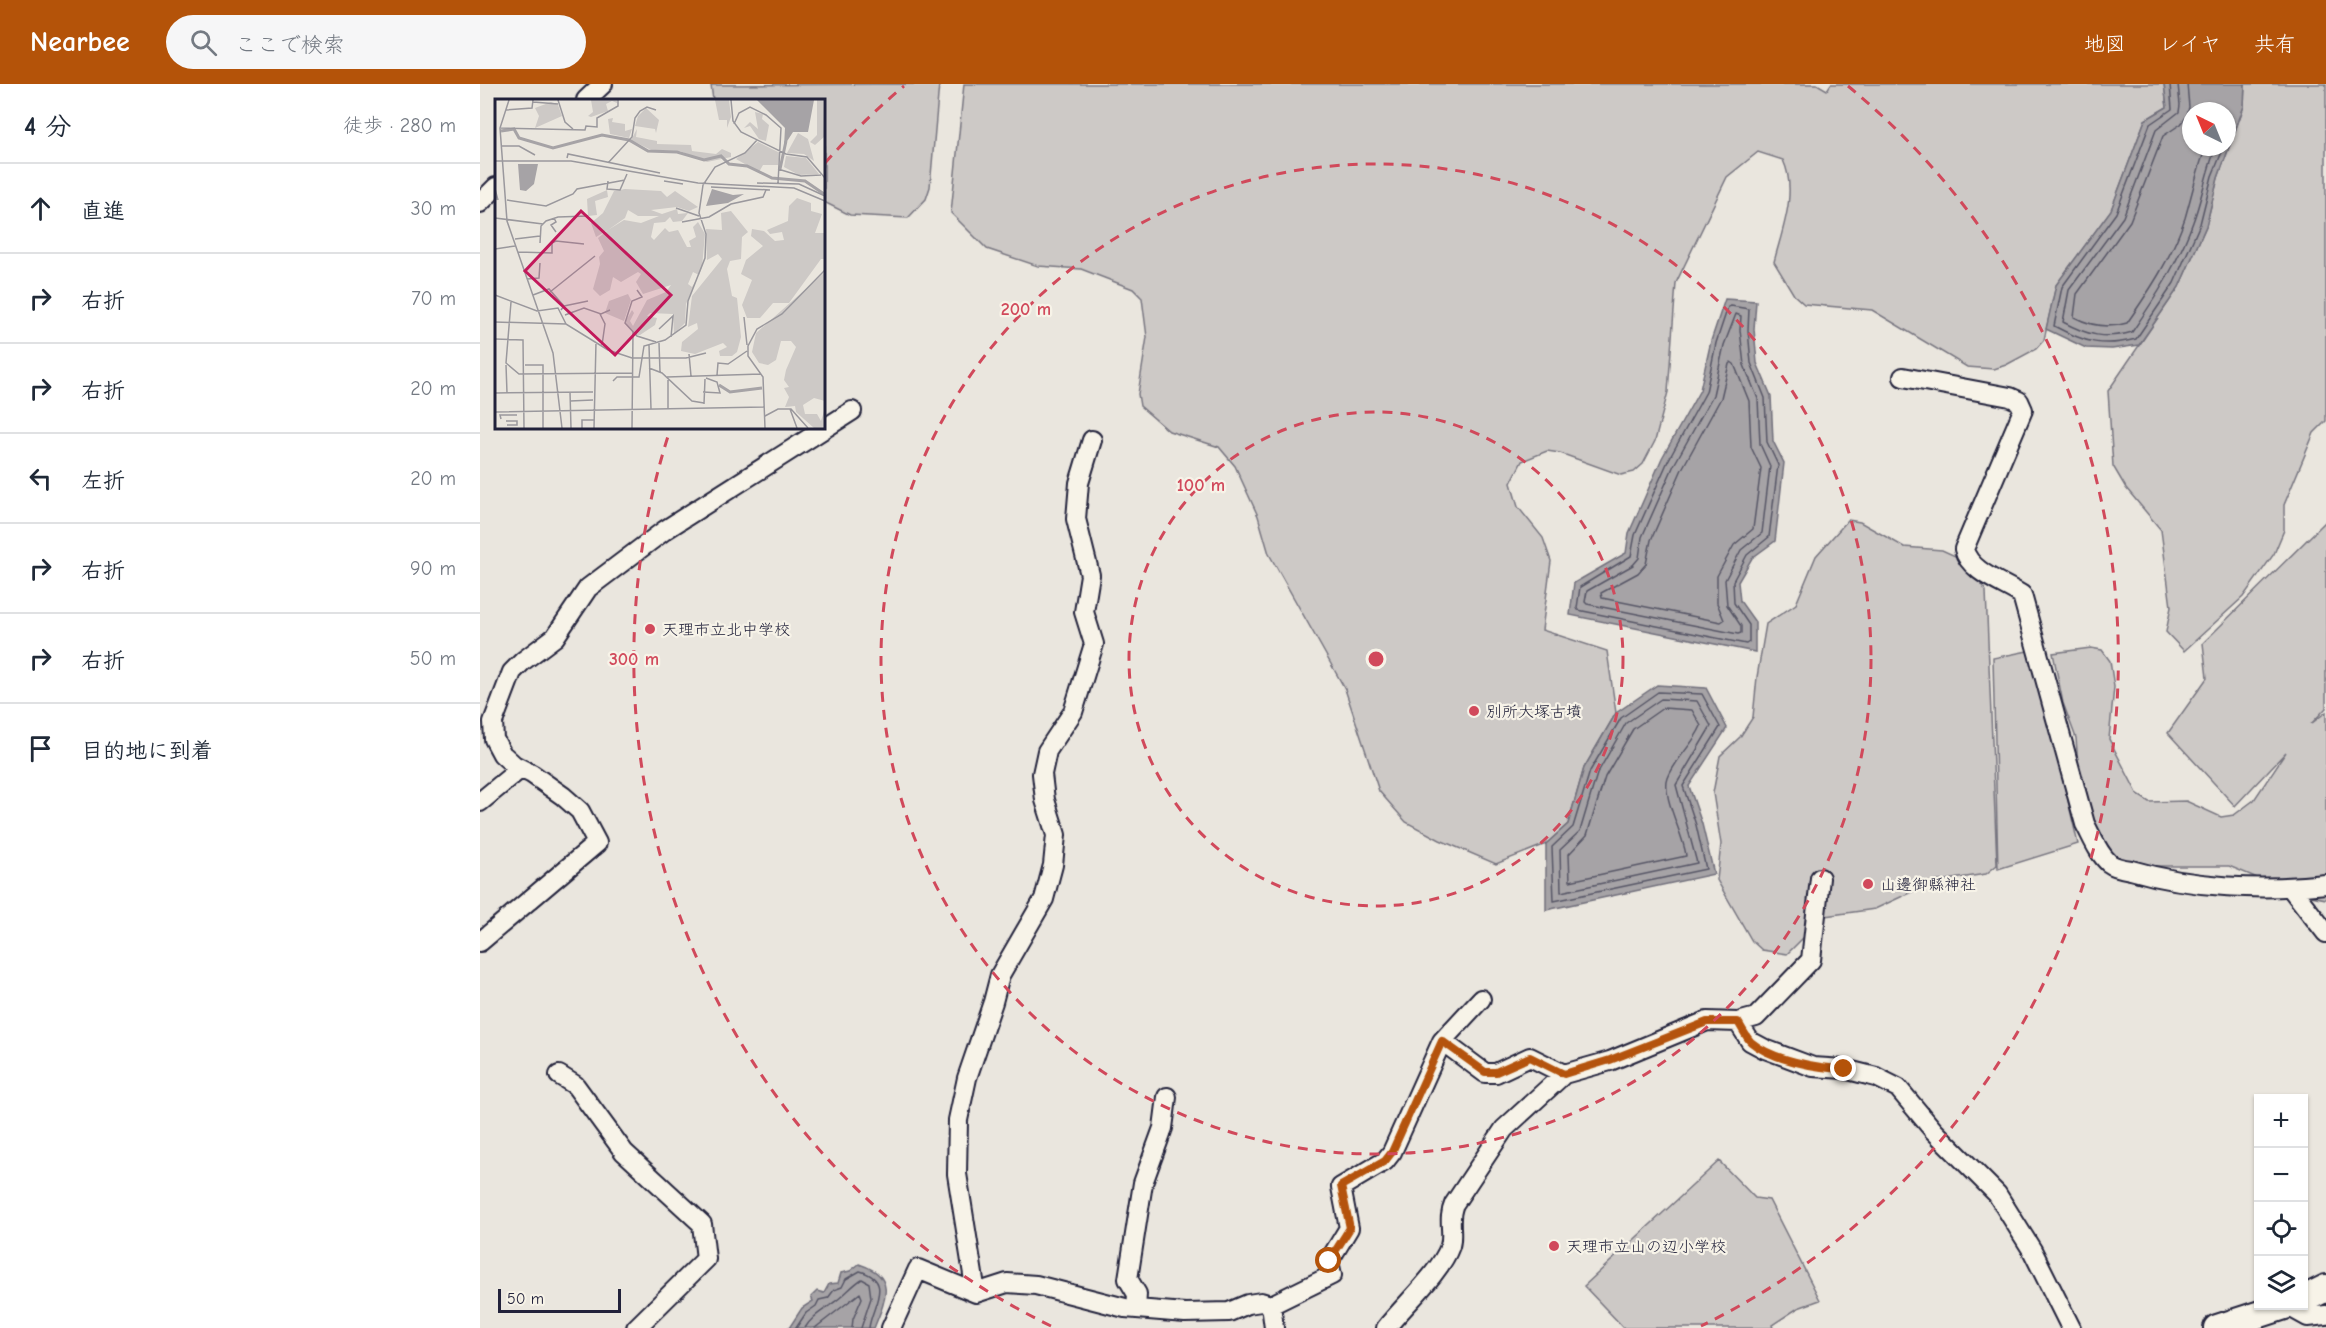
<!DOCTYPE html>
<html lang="ja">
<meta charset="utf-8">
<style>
body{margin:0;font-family:"Comic Neue","Klee One",sans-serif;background:#f6f6f7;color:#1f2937}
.controls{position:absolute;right:18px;bottom:18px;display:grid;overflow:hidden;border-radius:0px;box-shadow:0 2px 4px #0004}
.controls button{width:54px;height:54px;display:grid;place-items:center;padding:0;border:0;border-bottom:2px solid #e0e1e3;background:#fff;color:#1f2937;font:30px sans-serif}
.compass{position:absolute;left:1702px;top:18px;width:54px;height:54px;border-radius:50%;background:#fff;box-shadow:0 2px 4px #0004;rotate:317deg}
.scale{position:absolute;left:18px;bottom:15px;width:123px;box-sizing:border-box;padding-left:6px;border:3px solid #22223b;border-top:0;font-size:16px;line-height:21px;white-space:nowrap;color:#22223b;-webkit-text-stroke:4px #f7f3e8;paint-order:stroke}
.stop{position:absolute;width:18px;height:18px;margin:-14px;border:4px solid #b45309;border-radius:50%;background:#fff}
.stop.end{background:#b45309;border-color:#fff;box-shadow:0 2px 6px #0008}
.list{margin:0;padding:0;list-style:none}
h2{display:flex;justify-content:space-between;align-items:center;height:78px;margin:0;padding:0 24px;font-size:26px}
h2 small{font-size:20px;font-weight:400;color:#747a83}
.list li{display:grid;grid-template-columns:39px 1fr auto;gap:18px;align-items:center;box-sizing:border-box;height:90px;padding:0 24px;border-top:2px solid #e0e1e3}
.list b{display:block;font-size:22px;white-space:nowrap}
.list em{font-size:20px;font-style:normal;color:#747a83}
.icon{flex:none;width:33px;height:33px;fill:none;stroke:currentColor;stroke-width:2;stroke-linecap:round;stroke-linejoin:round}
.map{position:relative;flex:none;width:1846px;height:1244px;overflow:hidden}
header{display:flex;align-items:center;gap:36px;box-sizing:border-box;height:84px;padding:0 30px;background:#b45309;color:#fff}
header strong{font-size:28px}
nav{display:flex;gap:33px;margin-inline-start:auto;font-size:21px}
.search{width:420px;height:54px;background:#f6f6f7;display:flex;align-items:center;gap:15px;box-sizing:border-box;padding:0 21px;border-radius:33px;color:#747a83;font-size:22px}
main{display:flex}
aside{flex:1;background:#fff}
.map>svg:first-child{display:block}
</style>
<header>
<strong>Nearbee</strong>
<div class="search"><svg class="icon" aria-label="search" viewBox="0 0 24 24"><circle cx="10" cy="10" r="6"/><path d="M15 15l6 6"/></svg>ここで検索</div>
<nav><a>地図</a><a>レイヤ</a><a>共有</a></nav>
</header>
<main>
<aside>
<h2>4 分<small>徒歩 · 280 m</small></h2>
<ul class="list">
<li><svg class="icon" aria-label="ahead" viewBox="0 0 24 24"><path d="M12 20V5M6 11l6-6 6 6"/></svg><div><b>直進</b></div><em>30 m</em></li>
<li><svg class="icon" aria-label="right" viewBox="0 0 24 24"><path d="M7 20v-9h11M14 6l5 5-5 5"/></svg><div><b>右折</b></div><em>70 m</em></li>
<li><svg class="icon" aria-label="right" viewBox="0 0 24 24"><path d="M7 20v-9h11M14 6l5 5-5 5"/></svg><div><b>右折</b></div><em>20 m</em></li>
<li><svg class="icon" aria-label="left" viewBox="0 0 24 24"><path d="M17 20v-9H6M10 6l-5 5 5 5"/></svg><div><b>左折</b></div><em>20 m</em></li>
<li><svg class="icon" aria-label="right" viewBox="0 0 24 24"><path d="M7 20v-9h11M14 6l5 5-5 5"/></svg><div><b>右折</b></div><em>90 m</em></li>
<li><svg class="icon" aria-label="right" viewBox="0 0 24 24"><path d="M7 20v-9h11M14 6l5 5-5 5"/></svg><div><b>右折</b></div><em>50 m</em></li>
<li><svg class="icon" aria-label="arrive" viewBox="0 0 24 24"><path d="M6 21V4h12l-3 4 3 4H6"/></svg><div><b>目的地に到着</b></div></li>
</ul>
</aside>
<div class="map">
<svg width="1846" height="1244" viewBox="0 0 1846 1244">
<rect width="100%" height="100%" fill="#eae6de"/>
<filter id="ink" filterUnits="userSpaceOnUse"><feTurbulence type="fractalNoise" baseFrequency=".0167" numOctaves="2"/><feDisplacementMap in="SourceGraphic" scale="12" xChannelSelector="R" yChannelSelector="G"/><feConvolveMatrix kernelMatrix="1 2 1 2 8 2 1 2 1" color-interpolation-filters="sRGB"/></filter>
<g filter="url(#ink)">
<path fill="#cdc9c6" stroke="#787680" stroke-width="1.5" d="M 459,0 L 450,103 L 446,115 L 428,134 L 370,131 L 344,118 L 344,16 L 233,16 L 231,1 Z
M 484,0 L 1337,0 L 1347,6 L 1351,0 L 1684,0 L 1687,23 L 1665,36 L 1631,126 L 1576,201 L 1564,256 L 1556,265 L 1526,281 L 1514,285 L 1487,283 L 1392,226 L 1324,220 L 1314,211 L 1294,178 C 1302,146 1318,108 1303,76 L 1278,68 L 1247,93 L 1196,199 L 1188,308 L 1175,357 L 1163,380 L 1154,388 L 1141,391 L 1080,369 L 1067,367 L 1042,377 L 1031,399 L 1038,423 L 1063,454 L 1071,477 L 1062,546 L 1127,567 L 1136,629 L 1104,684 L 1088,740 L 1066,760 L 1016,780 L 960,756 L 926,738 L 899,707 L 865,605 L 789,470 L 778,432 L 755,382 L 739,363 L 689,347 L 660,322 L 658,310 L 667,253 L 662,214 L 653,205 L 601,185 L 558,182 L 507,165 L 471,129 Z
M 1765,0 L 1846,0 L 1846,337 L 1834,349 L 1804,421 L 1804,446 L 1794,470 L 1763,513 L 1704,567 L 1686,548 L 1691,523 L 1681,446 L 1646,404 L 1633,382 L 1628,307 L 1699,203 L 1726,142 L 1738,94 L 1764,22 Z
M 1368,436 L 1380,438 L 1424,463 L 1462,466 L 1484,476 L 1506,507 L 1517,781 L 1506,790 L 1453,798 L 1395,825 L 1345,832 L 1307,870 L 1282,866 L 1272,857 L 1237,796 L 1241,760 L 1233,709 L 1240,672 L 1260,653 L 1273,633 L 1277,593 L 1286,540 L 1316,520 L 1336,472 Z
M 1846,437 L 1846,624 L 1831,640 L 1846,628 L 1846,815 L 1811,808 L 1749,782 L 1640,782 L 1619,765 L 1600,706 L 1596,654 L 1583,619 L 1573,569 L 1611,564 L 1622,566 L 1630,577 L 1634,603 L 1629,655 L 1658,711 L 1669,718 L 1706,717 L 1741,733 L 1754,731 L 1774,716 L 1806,668 L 1755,722 L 1688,649 L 1727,594 L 1723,559 Z
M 1553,566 L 1598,760 L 1518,785 L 1513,574 Z
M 1239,1077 L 1275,1114 L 1289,1116 L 1340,1216 L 1318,1224 L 1292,1241 L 1293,1244 L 1144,1244 L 1104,1202 Z"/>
<path fill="#a6a3a6" stroke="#716f7b" stroke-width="1.5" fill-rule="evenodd" d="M 1684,0 L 1765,0 L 1764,22 L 1738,94 L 1726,142 L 1699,203 L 1659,261 L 1632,265 L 1606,264 L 1566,245 L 1576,201 L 1631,126 L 1665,36 L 1687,23 ZM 1711,27 L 1747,27 L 1747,63 L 1711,63 Z
M 1245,215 L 1276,217 L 1274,245 L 1277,279 L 1291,312 L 1293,357 L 1304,379 L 1295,457 L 1272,474 L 1258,498 L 1260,517 L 1275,538 L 1275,568 L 1090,531 L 1094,499 L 1146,469 L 1149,449 L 1182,374 L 1220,306 L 1231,257 Z
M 1177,601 L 1226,604 L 1247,644 L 1209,702 L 1222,740 L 1234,790 L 1066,826 L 1066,760 L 1088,740 L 1104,684 L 1136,629 Z
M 379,1180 C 417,1192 406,1215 394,1244 L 309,1244 L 322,1224 L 333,1217 L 331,1213 L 337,1207 L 344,1209 L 349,1200 L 358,1199 L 361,1189 L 370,1187 Z"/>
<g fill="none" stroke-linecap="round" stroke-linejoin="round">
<path stroke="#575666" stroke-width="1.5" d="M 1690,0 L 1692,25 L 1670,40 L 1636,129 L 1582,203 L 1574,242 C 1604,258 1622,264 1656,255 L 1694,199 L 1720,140 L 1732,92 L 1744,63
M 1698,0 L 1700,21 L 1699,28 L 1676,46 L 1643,133 L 1589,206 L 1583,238 C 1607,251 1625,256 1652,248 C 1676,213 1698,179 1713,138 C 1722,114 1726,88 1736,63
M 1707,0 L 1709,23 L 1707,32 L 1701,40 L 1683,52 L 1650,137 L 1597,210 L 1594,233 C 1611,242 1628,245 1647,239 C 1670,206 1692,173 1705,134 C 1712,110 1717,86 1726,63
M 1251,222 L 1269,225 L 1268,246 L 1271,279 L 1285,314 L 1287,358 L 1298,381 L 1289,453 L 1267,471 L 1253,497 L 1254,519 L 1269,541 L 1269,558 L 1266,560 L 1098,526 L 1097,524 L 1100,503 L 1151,472 L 1155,451 L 1188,377 L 1226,308 L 1236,259 L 1248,223 Z
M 1256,230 L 1261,232 L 1260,246 L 1264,281 L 1278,315 L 1280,360 L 1290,382 L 1282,449 L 1261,466 L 1245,496 L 1247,521 L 1261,542 L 1261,549 L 1258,550 L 1107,520 L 1105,518 L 1107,507 L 1153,481 L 1159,474 L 1162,453 L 1194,381 L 1233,311 L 1244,261 Z
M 1251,278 L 1254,280 L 1269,317 L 1271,363 L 1281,384 L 1273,445 L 1254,461 L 1237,492 L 1237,519 L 1244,536 L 1241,538 L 1122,514 L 1121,509 L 1158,489 L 1166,480 L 1171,456 L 1202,385 L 1241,314 L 1249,280 Z
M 1178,608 L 1222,610 L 1240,643 L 1203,702 L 1216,741 L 1226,785 L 1074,817 L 1072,763 L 1093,743 L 1110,687 L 1141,634 Z
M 1181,615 L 1217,617 L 1231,642 L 1196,701 L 1217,779 L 1081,808 L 1080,766 L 1100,747 L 1117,690 L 1146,639 Z
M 1183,624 L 1212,626 L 1221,642 C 1213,661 1195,675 1188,694 C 1181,712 1204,751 1206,772 L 1090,797 L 1089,770 L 1107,751 L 1125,693 L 1153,645 Z
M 316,1244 L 326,1229 L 336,1222 L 339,1216 L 348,1214 L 354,1206 L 362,1203 L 366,1195 L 380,1187 C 415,1197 391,1223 389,1244
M 325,1244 C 332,1232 343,1227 353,1219 C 364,1212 371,1202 382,1195 L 389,1199 L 391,1214 L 381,1244
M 335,1244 L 380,1209 L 382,1214 L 373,1235 L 372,1244"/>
<g stroke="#22223b" stroke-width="22">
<path id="street" d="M 106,16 L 123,0
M 0,119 L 16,103
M 1423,293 L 1530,313 L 1539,317 L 1543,326 L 1484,465 C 1489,488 1524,499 1542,511 L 1605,740 C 1612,753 1618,769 1629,779 C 1634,783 1644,785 1651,786 C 1712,804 1783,807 1846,800
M 0,718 L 40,685
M 1810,803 L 1846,849
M 0,858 L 117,759 L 100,727 L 83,712 L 52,690 L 34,681 L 22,670 L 14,655 L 13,638 L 32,588 L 43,577 L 75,553 L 108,504 L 185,446 L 372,327
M 1258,938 L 1270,957 L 1285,965 L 1333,983 L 1364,985 L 1396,993 L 1418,1004 L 1454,1047 L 1517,1110 L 1552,1166 L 1591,1244
M 962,957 L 1005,989 L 1016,989 L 1050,973 L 1084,990
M 79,991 L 95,1001 L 144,1068 L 222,1140 L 226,1175 L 156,1244
M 496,1209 L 477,1090 L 478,1036 L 487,994 L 513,918 L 520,891 L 564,815 L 573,781 L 576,751 L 565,716 L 562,690 L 567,667 L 593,628 L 614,560 L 604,528 L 610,491 L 596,435 L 599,399 L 612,356
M 791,1221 L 852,1191 L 849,1177 L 869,1144 L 861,1103 L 905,1077 L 912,1068 L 962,957 L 1001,915
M 1808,1222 L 1828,1233 L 1846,1231
M 656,1225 L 657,1210 L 648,1195 L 663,1099 L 683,1044 L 687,1013
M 411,1244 L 438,1185 L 496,1209 L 527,1199 L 556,1201 L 645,1224 L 705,1229 L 749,1228 L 768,1220 L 781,1218 L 791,1221 L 794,1244
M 906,1244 C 924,1221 961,1188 970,1162 C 974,1148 967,1136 974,1120 L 1024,1045 L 1084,990 L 1130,977 L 1227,937 L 1258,938 L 1276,933 L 1331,876 L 1340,794"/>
</g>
<g stroke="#22223b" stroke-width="30">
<path id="secondary" d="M 1824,1215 L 1846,1204
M 1737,1244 L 1805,1222"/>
</g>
<use href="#street" stroke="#f7f3e8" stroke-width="18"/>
<use href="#secondary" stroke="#f7f3e8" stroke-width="26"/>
</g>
</g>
<g fill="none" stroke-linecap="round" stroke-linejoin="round" filter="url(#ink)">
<path stroke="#b45309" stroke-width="8" d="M 849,1177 L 870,1144 L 861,1102 L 905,1077 L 912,1068 L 962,957 L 1005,988 L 1016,988 L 1050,973 L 1084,990 L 1130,976 L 1227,938 L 1258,938 C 1262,944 1266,953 1271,958 C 1292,976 1337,984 1364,985"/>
</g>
<g fill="none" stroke="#d1495b" stroke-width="3" stroke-dasharray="10 8">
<circle cx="896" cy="575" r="247"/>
<circle cx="896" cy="575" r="495"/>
<path d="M571 1242A742 742 0 0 1 190 346M345 79A742 742 0 0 1 424 2M1368 2A742 742 0 0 1 1221 1242"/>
</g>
<g fill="#d1495b" stroke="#f7f3e8" stroke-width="2">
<circle cx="170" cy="545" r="6"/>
<circle cx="994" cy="627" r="6"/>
<circle cx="1388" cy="800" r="6"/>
<circle cx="1074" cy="1162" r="6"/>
</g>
<g text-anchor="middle" stroke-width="4.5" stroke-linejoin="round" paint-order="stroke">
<g font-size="16" fill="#22223b" stroke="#f7f3e8" text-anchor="start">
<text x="182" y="551">天理市立北中学校</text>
<text x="1006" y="633">別所大塚古墳</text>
<text x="1400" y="806">山邊御縣神社</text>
<text x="1086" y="1168">天理市立山の辺小学校</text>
</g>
</g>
<g transform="translate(15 15)">
<rect width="330" height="330" fill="#eae6de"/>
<path d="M 96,1 L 122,1 L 122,4 L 117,2 L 111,5 L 113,12 L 96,18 L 93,17 L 98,13 ZM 220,1 L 234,1 L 236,18 L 232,29 L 232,21 L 224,21 ZM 322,1 L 328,1 L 329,38 L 320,46 L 315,43 L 322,36 ZM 56,3 L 63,6 L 67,17 L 40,29 L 44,17 L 40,9 ZM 151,9 L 164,21 L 161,34 L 160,30 L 140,27 L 143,17 ZM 260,13 L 268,15 L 267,20 L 274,26 L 271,42 L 264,40 L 255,27 L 249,29 L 255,23 L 263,30 ZM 118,19 L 117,23 L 130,25 L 130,32 L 137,30 L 134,39 L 115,35 L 113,20 ZM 142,30 L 141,38 L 162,42 L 162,45 L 196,46 L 197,52 L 221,55 L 227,50 L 236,54 L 236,58 L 212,63 L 185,52 L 156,51 L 136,41 ZM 303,34 L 313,40 L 319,62 L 309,55 L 292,54 ZM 263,43 L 285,54 L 283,66 L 268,66 L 264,73 L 241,60 ZM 291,57 L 311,59 L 324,75 L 304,76 L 289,68 ZM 130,90 L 166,92 L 172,98 L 180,92 L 203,108 L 194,112 L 182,108 L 156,111 L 167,115 L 182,110 L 183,115 L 193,114 L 187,122 L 178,123 L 175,118 L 170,123 L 159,124 L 156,138 L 159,141 L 170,129 L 174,133 L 183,131 L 192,148 L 196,148 L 194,142 L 201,138 L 198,128 L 203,123 L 210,135 L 207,168 L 204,176 L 198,173 L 193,185 L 197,188 L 202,180 L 191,205 L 190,224 L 179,235 L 178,215 L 155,214 L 152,217 L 162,219 L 160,226 L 145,236 L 140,236 L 130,223 L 137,211 L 139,214 L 135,222 L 138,227 L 152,201 L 171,193 L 176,186 L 148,195 L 141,183 L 146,175 L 143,173 L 126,183 L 118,178 L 115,191 L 105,197 L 98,190 L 105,165 L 104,158 L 109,152 L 103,139 L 113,131 L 101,138 L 96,124 L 108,114 L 119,92 ZM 133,111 L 143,117 L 164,117 L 146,124 L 129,121 L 113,131 L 130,119 ZM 112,91 L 113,98 L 100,102 L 102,116 L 93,117 L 92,100 ZM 302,99 L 316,104 L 316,112 L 327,115 L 320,134 L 330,134 L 330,160 L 326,160 L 294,204 L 278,204 L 265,219 L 252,219 L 247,206 L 257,181 L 246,175 L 251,161 L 268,147 L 256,137 L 257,130 L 269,132 L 280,142 L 289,141 L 287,133 L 275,135 L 272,131 L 293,122 L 294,107 ZM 236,112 L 253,133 L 247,138 L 246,160 L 235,162 L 232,170 L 237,197 L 242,199 L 246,238 L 242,253 L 237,257 L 225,257 L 224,252 L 232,248 L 228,244 L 200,255 L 186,252 L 187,243 L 203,230 L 202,224 L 193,228 L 197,197 L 227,160 L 223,155 L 212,161 L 211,130 L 227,131 L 226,114 ZM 330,173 L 330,302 L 319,299 L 308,306 L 310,315 L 322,315 L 326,322 L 330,309 L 330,329 L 319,329 L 301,313 L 300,307 L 290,308 L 294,298 L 289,289 L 294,288 L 289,281 L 291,271 L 301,248 L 296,242 L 286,242 L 281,261 L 273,266 L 264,264 L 257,253 L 261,234 ZM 133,195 L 136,201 L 129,222 L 110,214 L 114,202 Z" fill="#cdc9c6" fill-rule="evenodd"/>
<path d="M 262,1 L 319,1 L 313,33 L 298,33 L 289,47 L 290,29 ZM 23,65 L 43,65 L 39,85 L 31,92 L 25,91 ZM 217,90 L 238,96 L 249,95 L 233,104 L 211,107 Z" fill="#a6a3a6"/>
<path fill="none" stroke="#a6a3a6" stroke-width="3" d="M 6,32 L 19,30 L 24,39 L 58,49 L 107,36 L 134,41 L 153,52 L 182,53 L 209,61 L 226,57 L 234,65 L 252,67 L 277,79 L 310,82 L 329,95M 285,70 L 291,42M 224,286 L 235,293 L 267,289"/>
<path fill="none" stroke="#9a989d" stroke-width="1.5" d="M 14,1 L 5,29 L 12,122 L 58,254 L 67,329M 63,1 L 70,23 L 78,30M 236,1 L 238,22 L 246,33 L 291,55 L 312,58 L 330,79M 38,3 L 63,5M 11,11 L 37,9 L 38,1M 239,25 L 244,14 L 255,8 L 271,16 L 286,29 L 283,84M 6,29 L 90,31 L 91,27 L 102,28 L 102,19 L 123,7 L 123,1M 7,47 L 24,47 L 40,56M 72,59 L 73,55 L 165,74M 0,62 L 76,62 L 203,84 L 299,89 L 330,102M 113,64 L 137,38 L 140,19 L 145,12 L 152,8 L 161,11M 283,70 L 306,77 L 326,76M 113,82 L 112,90 L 125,91 L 132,75M 169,82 L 188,85M 262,84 L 304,85 L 330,97M 216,88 L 275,91M 1,101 L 0,90 L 3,101M 12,101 L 51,107 L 78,95 L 82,90 L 130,81M 181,109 L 204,117M 0,119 L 48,125M 59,119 L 61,123 L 56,126 L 61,133M 187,123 L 214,118 L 236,105 L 268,98 L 271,91M 20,140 L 45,137M 45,144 L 46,127 L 51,122 L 63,118 L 93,117M 0,150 L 20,147M 23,153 L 57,154 L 57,144 L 61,142 L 89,145M 32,180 L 44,179 L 45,164M 142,191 L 147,198 L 137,202 L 130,224 L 142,237 L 161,243M 55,193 L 100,157M 0,196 L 42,212 L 63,209 L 71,225M 38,196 L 54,190 L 69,207 L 66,211M 16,203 L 11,264 L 24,275 L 137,274M 69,207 L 93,202M 105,215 L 110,225 L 107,246M 70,216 L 89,209 L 106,215 L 115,211M 249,218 L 252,246M 0,223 L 71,225 L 113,251 L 137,259 L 191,259 L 211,254M 164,230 L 178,217 L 176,238M 0,240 L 28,241 L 29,329M 164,244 L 165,273M 154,246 L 156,310M 194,255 L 196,277M 11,266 L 12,294M 30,266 L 48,266 L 48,329M 154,269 L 167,274 L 197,302 L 209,304M 222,276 L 223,264 L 233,265 L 252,252M 172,278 L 266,275M 173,281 L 173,310M 118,282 L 122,278 L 144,278 L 149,247 L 170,241 L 191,226 L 193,202 L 210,159 L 211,135 L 204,114 L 208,86 L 220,68 L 250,54 L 262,41M 75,293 L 76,329M 208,293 L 225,294 L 222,283 L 211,279M 0,294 L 98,293M 75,302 L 98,301M 209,305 L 210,280M 295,310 L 302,329M 0,313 L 269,308M 270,317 L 283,310 L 296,310 L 313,329M 6,320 L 5,316 L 22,316M 11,322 L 22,322 L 22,326 L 12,326M 87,329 L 87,321 L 99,321M 99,329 L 101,243M 137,329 L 138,233M 270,329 L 268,278 L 253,257 L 253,247 L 262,230 L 287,215 L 330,171"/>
<path fill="#c2185b" fill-opacity="0.15" stroke="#c2185b" stroke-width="3" d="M 86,112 L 176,196 L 120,256 L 30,172 Z"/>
<rect width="330" height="330" fill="none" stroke="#22223b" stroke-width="3"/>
</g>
<circle cx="896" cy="575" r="9" fill="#d1495b" stroke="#f7f3e8" stroke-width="3"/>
<g font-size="18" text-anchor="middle" font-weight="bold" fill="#d1495b" stroke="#f7f3e8" stroke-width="4.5" stroke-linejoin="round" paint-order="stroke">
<text x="546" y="231">200 m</text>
<text x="721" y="407">100 m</text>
<text x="154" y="581">300 m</text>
</g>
</svg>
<div class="controls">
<button>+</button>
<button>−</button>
<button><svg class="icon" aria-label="locate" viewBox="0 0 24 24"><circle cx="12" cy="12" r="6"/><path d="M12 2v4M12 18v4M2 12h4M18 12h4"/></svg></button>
<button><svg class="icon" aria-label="layers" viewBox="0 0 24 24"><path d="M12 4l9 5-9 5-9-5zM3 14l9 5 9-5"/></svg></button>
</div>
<svg class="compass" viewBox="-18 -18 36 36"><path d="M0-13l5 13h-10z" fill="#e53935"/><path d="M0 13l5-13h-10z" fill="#747a83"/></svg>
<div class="scale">50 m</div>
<div class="stop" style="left:849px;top:1177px"></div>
<div class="stop end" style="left:1364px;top:985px"></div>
</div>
</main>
